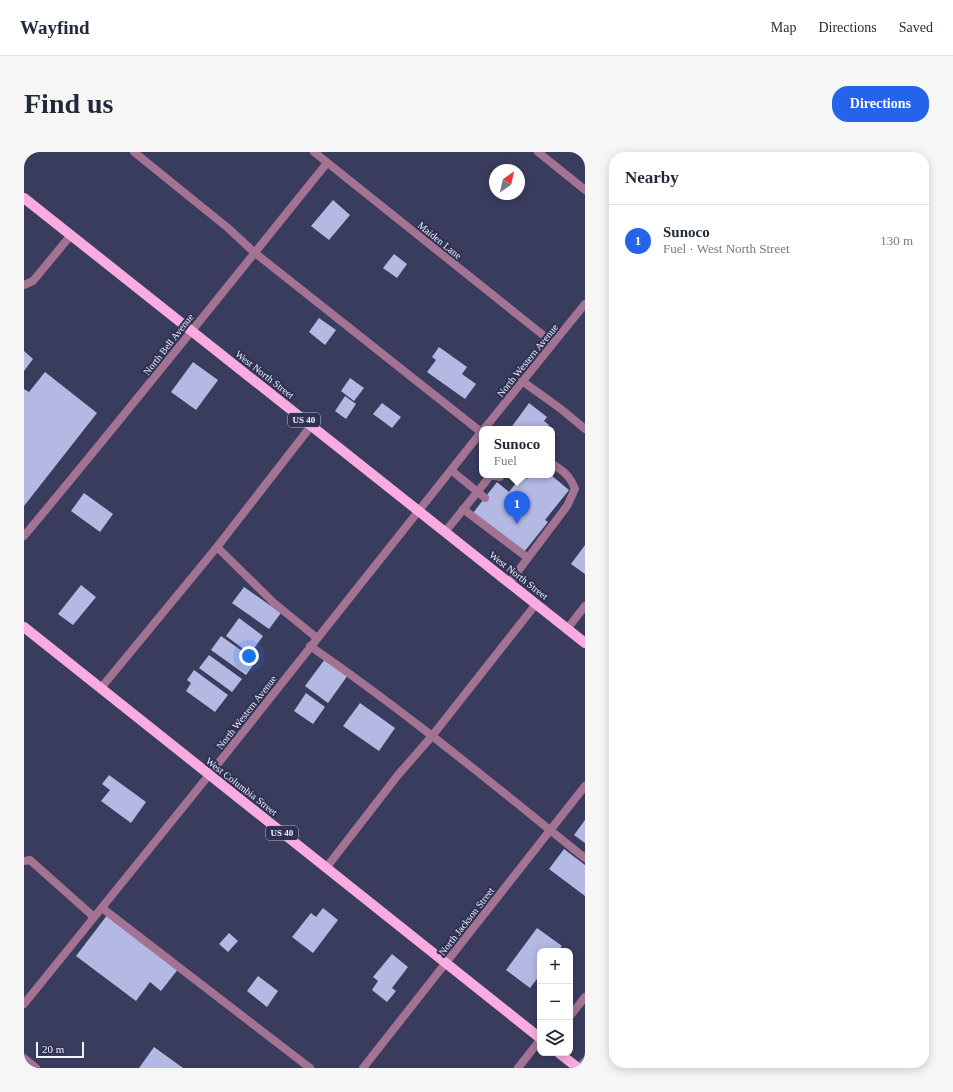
<!DOCTYPE html>
<meta charset="utf-8">
<style>
body{margin:0;font-family:"Times New Roman",serif;background:#f6f6f7;color:#1f2937}
.controls{position:absolute;right:12px;bottom:12px;display:grid;overflow:hidden;border-radius:8px;box-shadow:0 2px 10px #0003}
.controls button{width:36px;height:36px;display:grid;place-items:center;padding:0;border:0;border-bottom:1px solid #e0e1e3;background:#fff;color:#1f2937;font:20px sans-serif}
.compass{position:absolute;left:465px;top:12px;width:36px;height:36px;border-radius:50%;background:#fff;box-shadow:0 2px 10px #0003;rotate:34deg}
.scale{position:absolute;left:12px;bottom:10px;width:48px;box-sizing:border-box;padding-left:4px;border:2px solid #eff1fe;border-top:0;font-size:11px;line-height:14px;white-space:nowrap;color:#eff1fe;-webkit-text-stroke:3px #303253;paint-order:stroke}
.you{position:absolute;left:225px;top:504px;width:14px;height:14px;margin:-10px;border:3px solid #fff;border-radius:50%;background:#1a73e8;box-shadow:0 0 0 6px #1a73e833}
.badge{display:grid;place-items:center;width:26px;height:26px;border-radius:50%;background:#2563eb;color:#fff;font-size:13px;font-weight:700}
.pin{position:absolute;translate:-50% -33px;filter:drop-shadow(0 1px 2px #0008)}
.pin::after{content:'';position:absolute;top:21px;width:14px;height:12px;background:inherit;clip-path:polygon(0 0,100% 0,50% 100%)}
.popup{position:absolute;left:455px;top:274px;width:76px;height:52px;box-sizing:border-box;display:grid;place-content:center;border-radius:8px;background:#fff;filter:drop-shadow(0 1px 3px #0005);font-size:13px;white-space:nowrap;color:#747a83}
.popup b{font-size:15px;color:#1f2937}
.popup::after{content:'';position:absolute;left:50%;top:100%;margin-left:-8px;border:8px solid transparent;border-top-color:#fff}
.list{margin:0;padding:0;list-style:none}
h2{display:flex;justify-content:space-between;align-items:center;height:52px;margin:0;padding:0 16px;font-size:17px}
h2 small{font-size:13px;font-weight:400;color:#747a83}
.list li{display:grid;grid-template-columns:26px 1fr auto;gap:12px;align-items:center;box-sizing:border-box;height:72px;padding:0 16px;border-top:1px solid #e0e1e3}
.list b{display:block;font-size:15px;white-space:nowrap}
.list p{margin:0;font-size:13px;white-space:nowrap;color:#747a83}
.list em{font-size:13px;font-style:normal;color:#747a83}
.icon{flex:none;width:22px;height:22px;fill:none;stroke:currentColor;stroke-width:2;stroke-linecap:round;stroke-linejoin:round}
.map{position:relative;flex:none;width:561px;height:916px;overflow:hidden;border-radius:16px}
header{display:flex;align-items:center;gap:24px;box-sizing:border-box;height:56px;padding:0 20px;background:#fff;border-bottom:1px solid #e0e1e3}
header strong{font-size:19px}
nav{display:flex;gap:22px;margin-inline-start:auto;font-size:14px}
.intro{display:flex;align-items:center;justify-content:space-between;box-sizing:border-box;height:96px;padding:0 24px}
h1{margin:0;font-size:28px}
.button{padding:10px 18px;border-radius:16px;background:#2563eb;color:#fff;font-size:14px;font-weight:700}
main{display:flex;gap:24px;padding:0 24px}
aside{flex:1;background:#fff;border-radius:16px;box-shadow:0 2px 10px #0003}
.map>svg:first-child{display:block}
</style>
<header>
<strong>Wayfind</strong>
<nav><a>Map</a><a>Directions</a><a>Saved</a></nav>
</header>
<div class="intro"><h1>Find us</h1><a class="button">Directions</a></div>
<main>
<div class="map">
<svg width="561" height="916" viewBox="0 0 561 916">
<rect width="100%" height="100%" fill="#3a3c5e"/>
<path fill="#b4b9e3" d="M 309,48 L 326,63 L 305,88 L 287,74 Z
M 370,102 L 383,112 L 373,126 L 359,116 Z
M 295,166 L 312,178 L 301,193 L 285,180 Z
M 415,195 L 443,215 L 438,222 L 452,232 L 441,247 L 403,220 L 412,208 L 408,205 Z
M 0,199 L 9,207 L 0,219 Z
M 169,210 L 194,228 L 172,258 L 147,240 Z
M 21,220 L 73,261 L 0,354 L 0,237 L 5,240 Z
M 326,226 L 340,236 L 330,249 L 317,239 Z
M 321,244 L 332,252 L 322,267 L 311,259 Z
M 358,251 L 377,265 L 368,276 L 349,262 Z
M 505,251 L 523,265 L 520,269 L 525,273 L 522,277 L 486,277 Z
M 498,323 L 503,327 L 506,323 L 527,323 L 545,338 L 521,368 L 524,370 L 500,400 L 449,361 L 473,330 L 485,340 Z
M 60,341 L 89,362 L 76,380 L 47,359 Z
M 561,393 L 561,422 L 547,412 Z
M 57,433 L 72,445 L 49,473 L 34,462 Z
M 220,435 L 257,461 L 245,477 L 208,451 Z
M 215,466 L 239,484 L 226,502 L 202,484 Z
M 197,484 L 232,509 L 222,523 L 187,498 Z
M 185,503 L 218,527 L 208,540 L 175,516 Z
M 301,507 L 324,523 L 304,551 L 281,534 Z
M 170,518 L 204,543 L 191,560 L 162,539 L 167,531 L 163,528 Z
M 282,541 L 301,555 L 289,572 L 270,559 Z
M 336,551 L 371,576 L 355,599 L 319,574 Z
M 85,623 L 122,650 L 107,671 L 77,649 L 86,638 L 78,632 Z
M 561,668 L 561,691 L 550,683 Z
M 540,697 L 561,713 L 561,744 L 525,717 Z
M 299,756 L 314,768 L 289,801 L 268,785 L 287,761 L 292,765 Z
M 84,762 L 155,816 L 137,839 L 126,830 L 112,849 L 52,804 Z
M 513,776 L 538,794 L 534,799 L 516,799 L 516,823 L 506,836 L 482,818 Z
M 205,781 L 214,789 L 204,800 L 195,792 Z
M 368,802 L 384,815 L 368,836 L 372,839 L 363,850 L 348,838 L 354,829 L 349,825 Z
M 234,824 L 254,839 L 243,855 L 223,839 Z
M 130,895 L 159,916 L 115,916 Z"/>
<g fill="none" stroke-linecap="round" stroke-linejoin="round">
<path stroke="#a47393" stroke-width="8" d="M 110,0 L 204,76 L 231,101 L 457,280
M 514,0 L 561,38
M 0,133 L 9,129 L 47,83
M 498,229 L 537,257 L 561,277
M 427,318 L 461,346
M 467,323 L 476,325 L 477,323
M 439,357 L 504,406
M 421,380 L 467,323
M 193,395 L 250,451 L 293,486
M 485,431 L 543,354 L 551,337 C 546,324 540,319 528,312
M 543,477 L 561,454
M 286,494 C 382,560 471,634 561,706
M 77,536 L 193,395 L 287,274
M 0,709 L 6,708 L 70,765
M 302,716 L 374,623 L 408,584 L 512,452
M 78,756 L 286,916
M 546,864 L 561,845
M 494,916 L 516,888
M 555,916 L 561,909"/>
<path stroke="#a47393" stroke-width="8" d="M 290,0 L 529,191
M 460,277 L 561,152
M 0,384 C 103,261 202,136 303,11
M 0,852 L 185,623 L 458,279
M 339,916 L 561,634"/>
<path stroke="#a47393" stroke-width="8" d="M 0,906 L 12,916"/>
<path stroke="#faace0" stroke-width="10" d="M 0,46 L 561,491
M 0,475 L 516,886
M 535,901 L 554,916"/>
</g>
<g text-anchor="middle" stroke-width="4" stroke-linejoin="round" paint-order="stroke">
<g fill="#303253" stroke="#b6b8cb" stroke-width="1">
<rect x="264" y="261" width="32" height="14" rx="3"/>
<rect x="242" y="674" width="32" height="14" rx="3"/>
</g>
<g font-size="9" font-weight="bold" fill="#eff1fe">
<text x="280" y="271">US 40</text>
<text x="258" y="684">US 40</text>
</g>
<g font-size="10" fill="#eff1fe" stroke="#303253">
<text transform="translate(416 88) rotate(39)" y="4">Maiden Lane</text>
<text transform="translate(144 192) rotate(-52)" y="4">North Bell Avenue</text>
<text transform="translate(503 208) rotate(-51)" y="4">North Western Avenue</text>
<text transform="translate(241 222) rotate(38)" y="4">West North Street</text>
<text transform="translate(495 423) rotate(38)" y="4">West North Street</text>
<text transform="translate(222 560) rotate(-52)" y="4">North Western Avenue</text>
<text transform="translate(218 634) rotate(38)" y="4">West Columbia Street</text>
<text transform="translate(442 769) rotate(-52)" y="4">North Jackson Street</text>
</g>
</g>
</svg>
<div class="controls">
<button>+</button>
<button>−</button>
<button><svg class="icon" aria-label="layers" viewBox="0 0 24 24"><path d="M12 4l9 5-9 5-9-5zM3 14l9 5 9-5"/></svg></button>
</div>
<svg class="compass" viewBox="-18 -18 36 36"><path d="M0-13l5 13h-10z" fill="#e53935"/><path d="M0 13l5-13h-10z" fill="#747a83"/></svg>
<div class="scale">20 m</div>
<div class="you"></div>
<div class="pin badge" style="left:493px;top:372px">1</div>
<div class="popup"><b>Sunoco</b>Fuel</div>
</div>
<aside>
<h2>Nearby<small></small></h2>
<ul class="list">
<li><span class="badge">1</span><div><b>Sunoco</b><p>Fuel · West North Street</p></div><em>130 m</em></li>
</ul>
</aside>
</main>
